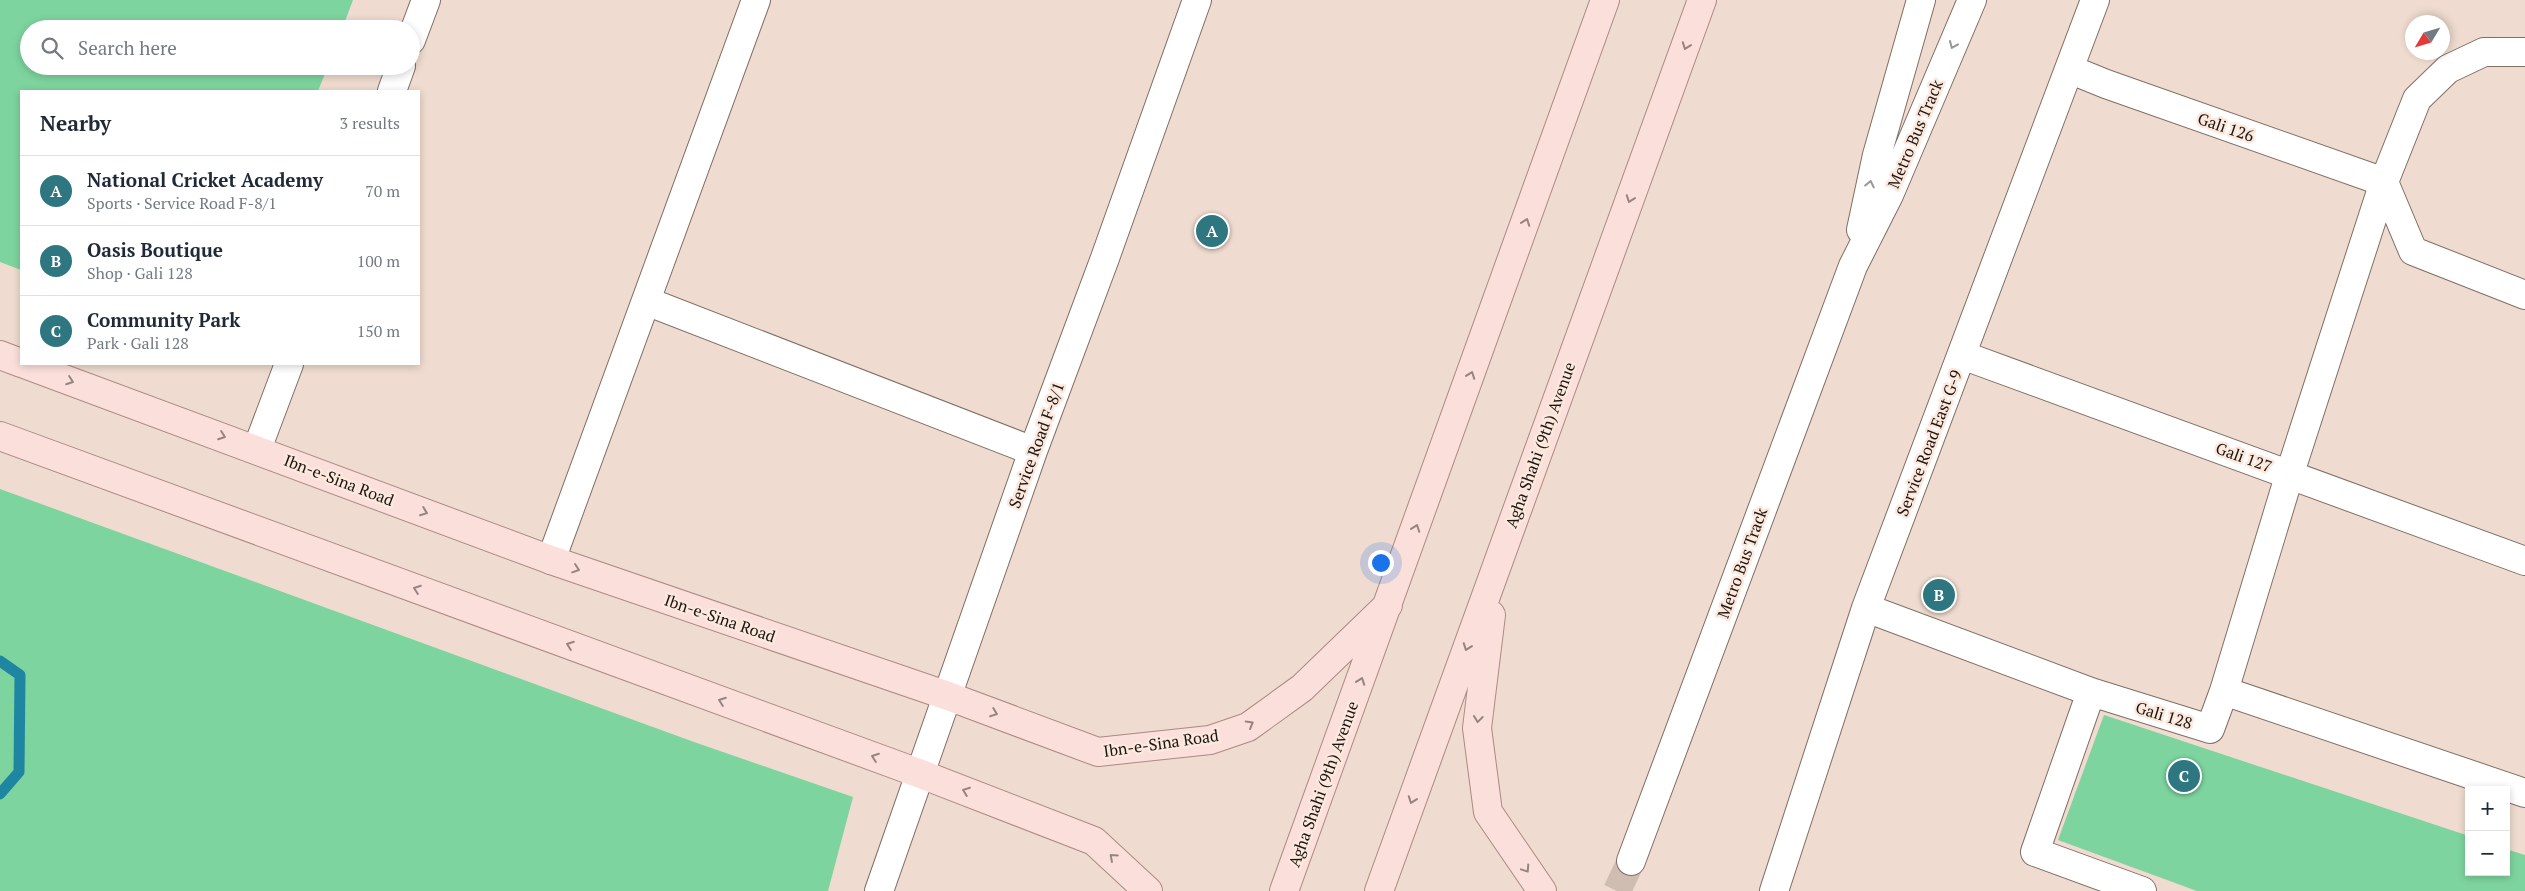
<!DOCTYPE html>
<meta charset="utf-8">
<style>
body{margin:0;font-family:"PT Serif",serif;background:#f2f2f3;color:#1f2937}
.controls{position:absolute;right:15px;bottom:15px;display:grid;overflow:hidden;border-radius:0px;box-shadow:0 2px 8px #0003}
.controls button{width:45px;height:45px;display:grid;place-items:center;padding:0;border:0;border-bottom:1px solid #e0e1e3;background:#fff;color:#1f2937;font:25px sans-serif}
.compass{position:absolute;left:2405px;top:15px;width:45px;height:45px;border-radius:50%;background:#fff;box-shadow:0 2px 8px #0003;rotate:232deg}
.you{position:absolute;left:1380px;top:562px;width:18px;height:18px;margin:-12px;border:4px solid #fff;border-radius:50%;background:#1a73e8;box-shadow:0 0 0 8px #1a73e833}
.badge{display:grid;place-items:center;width:32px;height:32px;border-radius:50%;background:#2e7680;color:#fff;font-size:16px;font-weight:700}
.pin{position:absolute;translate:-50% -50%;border:2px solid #fff;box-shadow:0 1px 5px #0006}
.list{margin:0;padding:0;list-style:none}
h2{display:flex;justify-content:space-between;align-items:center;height:65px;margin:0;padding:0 20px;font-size:21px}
h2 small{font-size:16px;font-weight:400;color:#747a83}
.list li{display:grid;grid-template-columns:32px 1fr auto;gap:15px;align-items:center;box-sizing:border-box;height:70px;padding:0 20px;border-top:1px solid #e0e1e3}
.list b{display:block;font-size:19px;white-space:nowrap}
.list p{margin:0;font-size:16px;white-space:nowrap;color:#747a83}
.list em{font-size:16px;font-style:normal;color:#747a83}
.icon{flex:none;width:28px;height:28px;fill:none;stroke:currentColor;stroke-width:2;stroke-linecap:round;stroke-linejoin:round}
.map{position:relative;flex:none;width:2525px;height:891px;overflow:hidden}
.search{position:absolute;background:#fff;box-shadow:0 2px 8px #0003;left:20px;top:20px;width:400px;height:55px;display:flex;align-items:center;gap:12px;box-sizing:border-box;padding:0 18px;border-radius:28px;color:#747a83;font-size:19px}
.panel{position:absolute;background:#fff;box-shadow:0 2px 8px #0003;left:20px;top:90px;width:400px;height:275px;border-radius:0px}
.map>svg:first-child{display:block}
</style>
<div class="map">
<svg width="2525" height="891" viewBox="0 0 2525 891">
<rect width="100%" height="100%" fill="#efdbcf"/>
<path fill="#7dd49e" d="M 0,0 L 353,0 L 342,29 L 29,29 L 29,66 L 328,66 L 318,91 L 21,91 L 21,270 L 0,262 Z
M 0,489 L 694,742 L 853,797 L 828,891 L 0,891 Z
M 2104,715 L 2469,836 L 2469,872 L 2506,872 L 2506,849 L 2525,855 L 2525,891 L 2197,891 L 2058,840 Z"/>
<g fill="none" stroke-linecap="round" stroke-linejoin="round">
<path stroke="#1e86a0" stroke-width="11" d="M 0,661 L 20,675 L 19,772 L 0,794"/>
<path stroke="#cfbdb2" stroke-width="28" stroke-dasharray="28 14" stroke-linecap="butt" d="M 1617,891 L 1631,861"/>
<g stroke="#806f64" stroke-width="30">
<path id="minor" d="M 411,40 L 426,0
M 2069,69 L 2106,84 L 2384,182 L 2413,251 L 2525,295
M 392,91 L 401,66
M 1861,230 L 1877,155 L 1921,0
M 646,301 L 1033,451
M 1962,355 L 2525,561
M 257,449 L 289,364
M 551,560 L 756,0
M 1866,608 L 2091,692 L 2210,729 L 2224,691 L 2525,793
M 2224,691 L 2290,473 L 2384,182 L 2417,99 L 2448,69 L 2484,52 L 2525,52
M 2091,692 L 2035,852 L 2142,891
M 1631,861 L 1853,266 L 1889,195 L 1972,0
M 879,891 L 1033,451 L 1105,258 L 1197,0
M 1774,891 L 1866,608 L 2095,0"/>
</g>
<g stroke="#ab8a83" stroke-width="30">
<path id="major" d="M 0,355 L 21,363
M 24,364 L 551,560 L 948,696 L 1098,752 L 1210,740 L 1248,727 L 1302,688 L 1388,605
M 0,436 L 921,774 L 1094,841 L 1148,891
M 1491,615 L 1477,728 L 1488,812 L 1542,891
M 1284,891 L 1605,0
M 1379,891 L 1702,0"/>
</g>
<use href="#minor" stroke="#fff" stroke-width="28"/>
<use href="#major" stroke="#fbdfda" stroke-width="28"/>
</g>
<defs><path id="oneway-chevron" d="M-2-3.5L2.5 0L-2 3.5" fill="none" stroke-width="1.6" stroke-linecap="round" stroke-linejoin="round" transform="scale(1.25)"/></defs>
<g stroke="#999694">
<use href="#oneway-chevron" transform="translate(1953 45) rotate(113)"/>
<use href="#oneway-chevron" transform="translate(1870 184) rotate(-78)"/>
</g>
<g stroke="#978480">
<use href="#oneway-chevron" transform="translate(1686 46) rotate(110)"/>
<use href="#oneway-chevron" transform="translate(1630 199) rotate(110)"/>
<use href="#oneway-chevron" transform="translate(1526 222) rotate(-70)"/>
<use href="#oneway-chevron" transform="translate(1471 375) rotate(-70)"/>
<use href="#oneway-chevron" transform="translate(70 381) rotate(20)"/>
<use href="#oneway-chevron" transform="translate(222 436) rotate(20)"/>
<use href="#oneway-chevron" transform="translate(424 512) rotate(21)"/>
<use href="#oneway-chevron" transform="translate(1416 528) rotate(-70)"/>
<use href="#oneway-chevron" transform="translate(576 569) rotate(19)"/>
<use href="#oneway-chevron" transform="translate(417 589) rotate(-160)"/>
<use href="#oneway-chevron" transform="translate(570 645) rotate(-160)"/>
<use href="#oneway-chevron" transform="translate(1467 647) rotate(110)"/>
<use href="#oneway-chevron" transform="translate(1361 681) rotate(-70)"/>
<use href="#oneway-chevron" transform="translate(722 701) rotate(-160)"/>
<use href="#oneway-chevron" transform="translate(994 713) rotate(21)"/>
<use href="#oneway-chevron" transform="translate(1478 719) rotate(97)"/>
<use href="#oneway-chevron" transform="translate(1250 724) rotate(-30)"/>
<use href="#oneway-chevron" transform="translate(875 757) rotate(-160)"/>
<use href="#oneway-chevron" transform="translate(966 791) rotate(-159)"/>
<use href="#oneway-chevron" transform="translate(1412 800) rotate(110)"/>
<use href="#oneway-chevron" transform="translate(1113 857) rotate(-138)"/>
<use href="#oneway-chevron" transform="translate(1526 869) rotate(56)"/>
</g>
<g text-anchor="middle" stroke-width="5" stroke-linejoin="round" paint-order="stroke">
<g font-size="16" fill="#1c1511" stroke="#fce8dc">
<text transform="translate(2226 127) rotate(19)" y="6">Gali 126</text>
<text transform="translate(1915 134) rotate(-67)" y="6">Metro Bus Track</text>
<text transform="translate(1929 443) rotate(-69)" y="6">Service Road East G-9</text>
<text transform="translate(1036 445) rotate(-70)" y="6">Service Road F-8/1</text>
<text transform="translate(1540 445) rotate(-70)" y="6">Agha Shahi (9th) Avenue</text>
<text transform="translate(2244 457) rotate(20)" y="6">Gali 127</text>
<text transform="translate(339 480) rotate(21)" y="6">Ibn-e-Sina Road</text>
<text transform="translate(1742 563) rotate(-70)" y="6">Metro Bus Track</text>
<text transform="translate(720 618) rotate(19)" y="6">Ibn-e-Sina Road</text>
<text transform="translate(2164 715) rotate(17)" y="6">Gali 128</text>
<text transform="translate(1161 743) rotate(-8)" y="6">Ibn-e-Sina Road</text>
<text transform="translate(1323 784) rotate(-70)" y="6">Agha Shahi (9th) Avenue</text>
</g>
</g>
</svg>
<div class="controls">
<button>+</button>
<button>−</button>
</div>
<svg class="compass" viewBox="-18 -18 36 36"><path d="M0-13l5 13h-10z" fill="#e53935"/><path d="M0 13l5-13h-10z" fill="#747a83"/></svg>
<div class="you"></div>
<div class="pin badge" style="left:1212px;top:231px">A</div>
<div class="pin badge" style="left:1939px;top:595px">B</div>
<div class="pin badge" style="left:2184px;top:776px">C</div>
<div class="search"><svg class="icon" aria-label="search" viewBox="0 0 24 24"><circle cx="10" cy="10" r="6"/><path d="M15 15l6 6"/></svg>Search here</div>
<section class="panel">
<h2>Nearby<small>3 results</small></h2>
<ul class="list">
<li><span class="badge">A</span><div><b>National Cricket Academy</b><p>Sports · Service Road F-8/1</p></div><em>70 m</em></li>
<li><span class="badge">B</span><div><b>Oasis Boutique</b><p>Shop · Gali 128</p></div><em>100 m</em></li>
<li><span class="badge">C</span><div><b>Community Park</b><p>Park · Gali 128</p></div><em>150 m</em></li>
</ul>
</section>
</div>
